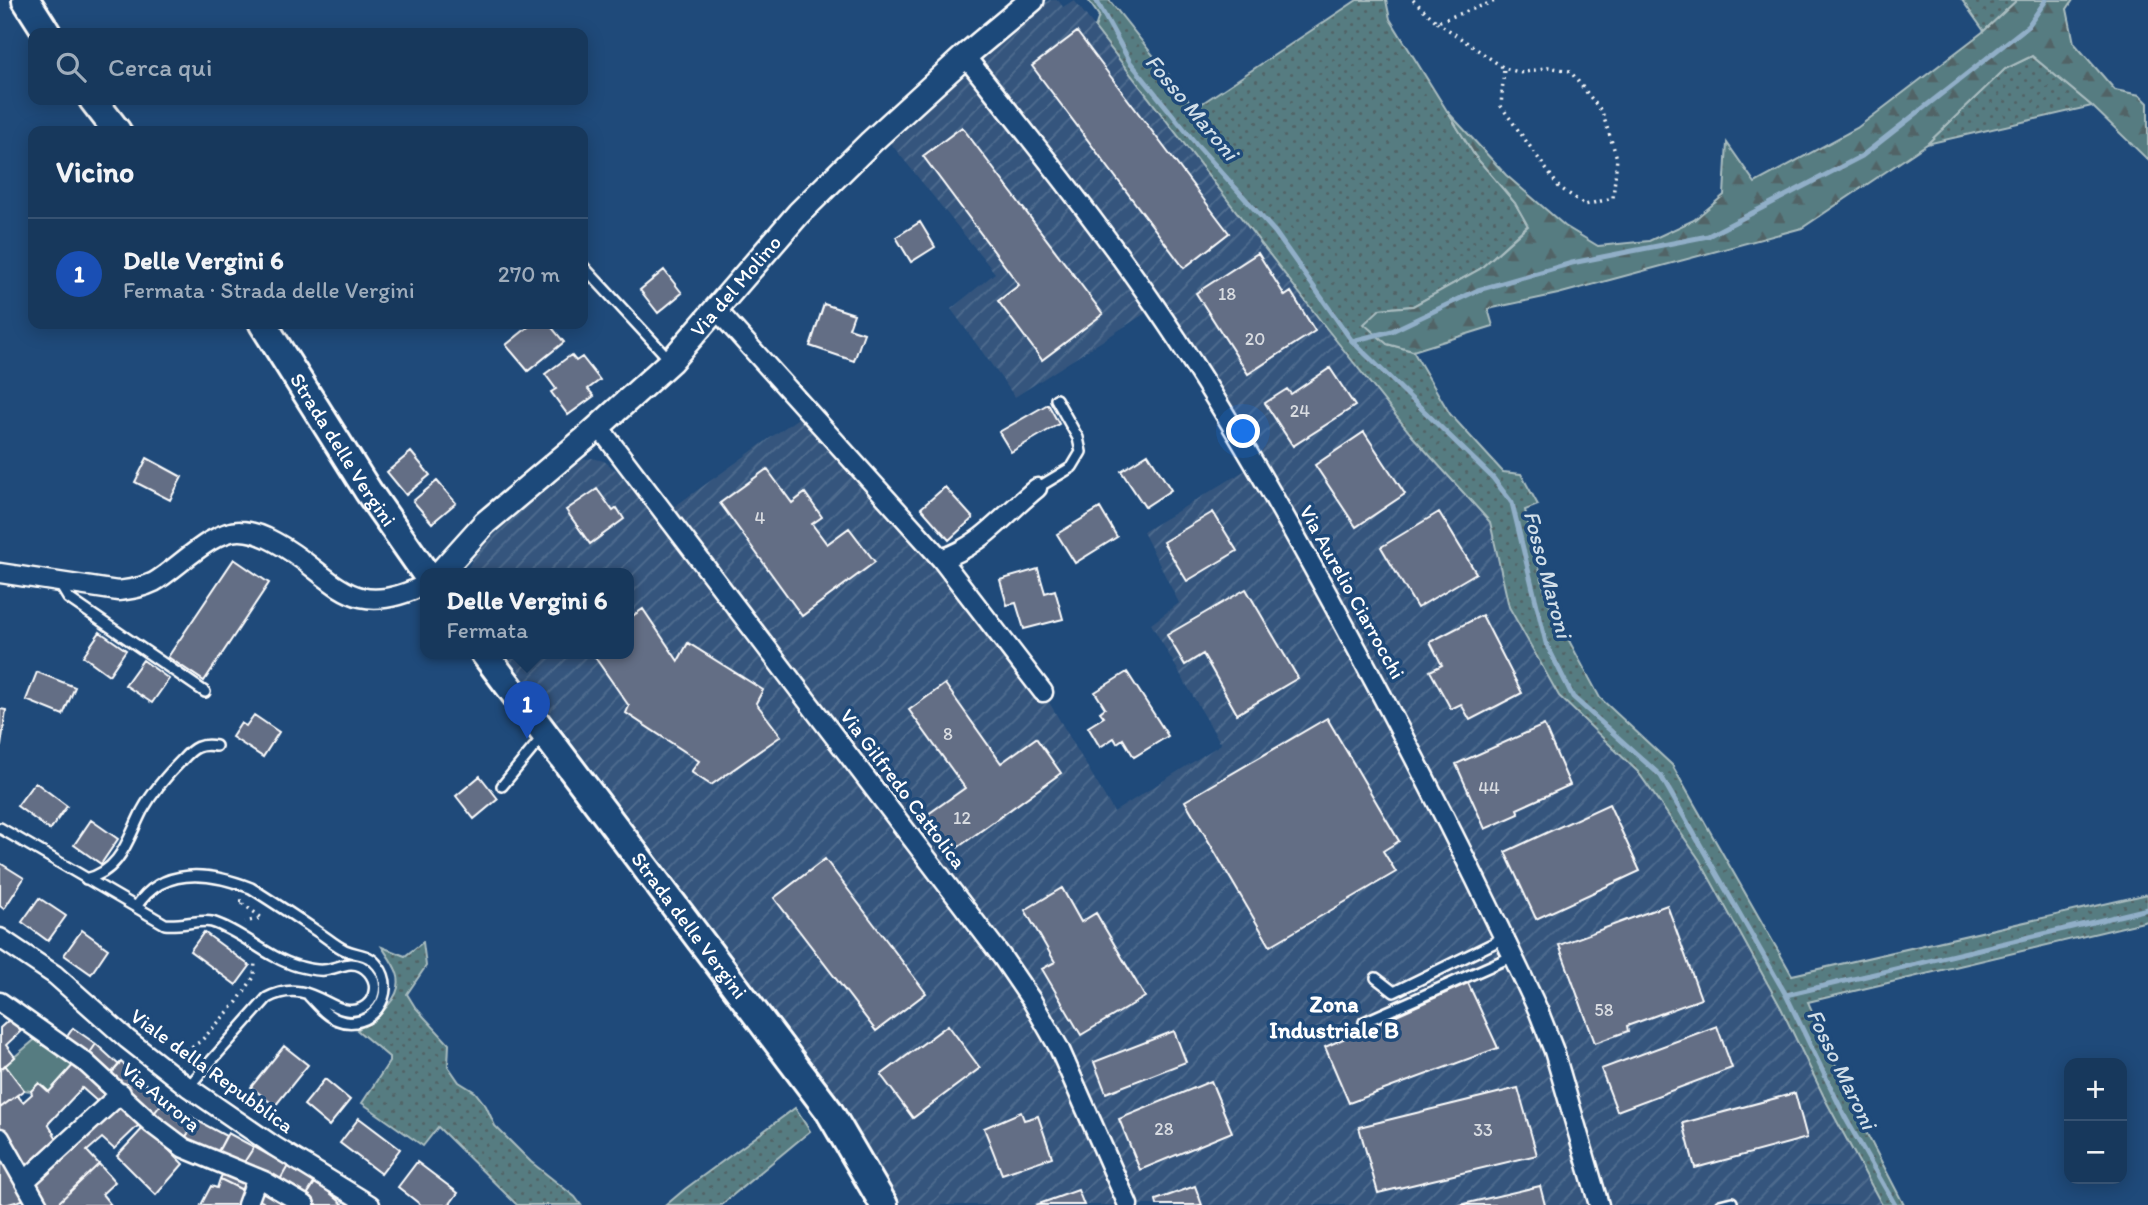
<!DOCTYPE html>
<html lang="it">
<meta charset="utf-8">
<style>
body{margin:0;font-family:Itim,sans-serif;background:#244365;color:#f1f3f6}
.controls{position:absolute;right:21px;bottom:21px;display:grid;overflow:hidden;border-radius:14px;box-shadow:0 4px 18px #0003}
.controls button{width:63px;height:63px;display:grid;place-items:center;padding:0;border:0;border-bottom:2px solid #365272;background:#17385c;color:#f1f3f6;font:35px sans-serif}
.you{position:absolute;left:1244px;top:432px;width:24px;height:24px;margin:-18px;border:5px solid #fff;border-radius:50%;background:#1a73e8;box-shadow:0 0 0 10px #1a73e833}
.badge{display:grid;place-items:center;width:46px;height:46px;border-radius:50%;background:#bca0f2;color:#fff;font-size:23px;font-weight:700}
.pin{position:absolute;translate:-50% -58px;filter:drop-shadow(0 2px 4px #0008)}
.pin::after{content:'';position:absolute;top:37px;width:24px;height:21px;background:inherit;clip-path:polygon(0 0,100% 0,50% 100%)}
.popup{position:absolute;left:420px;top:568px;width:214px;height:91px;box-sizing:border-box;display:grid;place-content:center;border-radius:14px;background:#17385c;filter:drop-shadow(0 2px 5px #0005);font-size:23px;white-space:nowrap;color:#9eacbb}
.popup b{font-size:26px;color:#f1f3f6}
.popup::after{content:'';position:absolute;left:50%;top:100%;margin-left:-14px;border:14px solid transparent;border-top-color:#17385c}
.list{margin:0;padding:0;list-style:none}
h2{display:flex;justify-content:space-between;align-items:center;height:91px;margin:0;padding:0 28px;font-size:30px}
h2 small{font-size:23px;font-weight:400;color:#9eacbb}
.list li{display:grid;grid-template-columns:46px 1fr auto;gap:21px;align-items:center;box-sizing:border-box;height:112px;padding:0 28px;border-top:2px solid #365272}
.list b{display:block;font-size:26px;white-space:nowrap}
.list p{margin:0;font-size:23px;white-space:nowrap;color:#9eacbb}
.list em{font-size:23px;font-style:normal;color:#9eacbb}
.icon{flex:none;width:38px;height:38px;fill:none;stroke:currentColor;stroke-width:2;stroke-linecap:round;stroke-linejoin:round}
.map{position:relative;flex:none;width:2148px;height:1205px;overflow:hidden}
.search{position:absolute;background:#17385c;box-shadow:0 4px 18px #0003;left:28px;top:28px;width:560px;height:77px;display:flex;align-items:center;gap:18px;box-sizing:border-box;padding:0 24px;border-radius:14px;color:#9eacbb;font-size:26px}
.panel{position:absolute;background:#17385c;box-shadow:0 4px 18px #0003;left:28px;top:126px;width:560px;height:203px;border-radius:14px}
.map>svg:first-child{display:block}
</style>
<div class="map">
<svg width="2148" height="1205" viewBox="0 0 2148 1205">
<defs>
<pattern id="industrial-furrows" width="10" height="10" patternUnits="userSpaceOnUse" patternTransform="scale(1.75)"><rect width="10" height="10" fill="#34557d"/><path d="M-1 1l2-2M0 10L10 0M9 11l2-2" fill="none" stroke="#526e90"/></pattern>
<pattern id="grass-dots" width="8" height="8" patternUnits="userSpaceOnUse" patternTransform="scale(1.75)"><rect width="8" height="8" fill="#567b81"/><path d="M2 2h.1M6 6h.1" fill="none" stroke="#516466" stroke-width="1.8" stroke-linecap="round"/></pattern>
<pattern id="forest-firs" width="22" height="20" patternUnits="userSpaceOnUse" patternTransform="scale(1.75)"><rect width="22" height="20" fill="#567b81"/><path d="M5 1l3.5 6h-7zM16 11l3.5 6h-7z" fill="#516466"/></pattern>
</defs>
<rect width="100%" height="100%" fill="#1f4a7a"/>
<filter id="ink" filterUnits="userSpaceOnUse"><feTurbulence type="fractalNoise" baseFrequency=".0143" numOctaves="2"/><feDisplacementMap in="SourceGraphic" scale="14" xChannelSelector="R" yChannelSelector="G"/><feConvolveMatrix kernelMatrix="1 2 1 2 8 2 1 2 1" color-interpolation-filters="sRGB"/></filter>
<g filter="url(#ink)">
<path fill="url(#industrial-furrows)" d="M 1049,0 L 1058,0 L 1063,7 L 1074,0 L 1327,329 L 1413,437 L 1490,522 L 1509,607 L 1559,696 L 1638,772 L 1699,859 L 1781,1008 L 1826,1101 L 1882,1205 L 902,1205 L 842,1101 L 505,653 L 628,653 L 628,573 L 465,573 L 481,545 L 582,460 L 592,458 L 604,461 L 617,471 L 657,519 L 808,411 L 1043,692 L 1114,812 L 1221,744 L 1151,624 L 1179,603 L 1143,532 L 1254,465 L 1155,307 L 1015,397 L 951,309 L 995,273 L 888,140 Z"/>
<path fill="url(#grass-dots)" stroke="#aabdc0" stroke-width="2" d="M 1088,0 L 1109,0 L 1195,108 L 1357,0 L 1386,0 L 1390,19 L 1475,156 L 1515,203 L 1528,225 L 1480,269 L 1413,306 L 1380,309 L 1387,344 L 1413,351 L 1450,414 L 1503,472 L 1521,474 L 1538,505 L 1525,510 L 1547,600 L 1600,698 L 1672,765 L 1792,975 L 2148,894 L 2148,921 L 1808,1002 L 1866,1132 L 1904,1205 L 1882,1205 L 1826,1101 L 1781,1008 L 1699,859 L 1638,772 L 1559,696 L 1509,607 L 1490,522 L 1413,437 L 1327,329 L 1095,28 L 1099,16 Z
M 1962,0 L 2017,0 L 1984,31 Z
M 2032,56 L 2092,106 L 1927,144 L 2005,69 Z
M 423,942 L 426,966 L 407,994 L 415,1007 L 449,1044 L 448,1066 L 459,1082 L 475,1092 L 486,1106 L 495,1126 L 531,1162 L 575,1197 L 581,1205 L 517,1205 L 438,1127 L 423,1146 L 362,1103 L 389,1062 L 389,1057 L 357,1030 C 375,1018 406,998 397,973 C 394,964 387,955 382,947 L 405,956 Z
M 795,1108 L 810,1131 L 721,1205 L 666,1205 L 685,1189 Z"/>
<path fill="url(#forest-firs)" stroke="#aabdc0" stroke-width="2" d="M 2017,0 L 2073,0 L 2067,9 L 2074,43 L 2115,90 L 2140,95 L 2148,103 L 2148,160 L 2092,106 L 2032,56 L 2005,69 L 1927,144 L 1802,228 L 1558,294 L 1488,309 L 1493,326 L 1413,351 L 1387,344 L 1364,324 L 1380,309 L 1413,306 L 1480,269 L 1528,226 L 1515,203 L 1475,156 L 1447,111 L 1506,175 L 1565,226 L 1598,246 L 1649,241 L 1694,220 L 1724,195 L 1727,143 L 1755,183 L 1857,128 L 1984,31 Z"/>
<path fill="#567b81" stroke="#aabdc0" stroke-width="2" d="M 39,1036 L 76,1062 L 49,1092 L 39,1083 L 31,1091 L 24,1090 L 5,1065 Z"/>
<g fill="none" stroke-linecap="round" stroke-linejoin="round">
<path stroke="#91afc8" stroke-width="5" d="M 1096,0 L 1130,62 L 1197,145 L 1275,232 L 1352,341 L 1493,478 L 1512,503 L 1546,643 L 1573,697 L 1661,776 L 1786,995 L 1846,1119 L 1895,1205
M 1352,341 L 1392,331 L 1478,290 L 1572,263 L 1708,236 L 1862,156 L 2028,26 L 2046,0
M 1786,995 L 2148,909"/>
</g>
<path fill="#646e85" stroke="#fff" stroke-width="2" d="M 1077,32 L 1229,233 L 1184,268 L 1032,66 Z
M 962,127 L 1103,314 L 1042,360 L 998,301 L 1019,285 L 923,156 Z
M 920,222 L 935,247 L 911,262 L 896,237 Z
M 1258,253 L 1285,296 L 1291,292 L 1315,331 L 1248,374 L 1196,293 Z
M 664,270 L 682,293 L 658,313 L 640,290 Z
M 824,304 L 854,314 L 849,328 L 864,333 L 854,361 L 810,346 Z
M 532,324 L 549,324 L 564,342 L 528,371 L 506,345 Z
M 571,355 L 576,361 L 582,357 L 600,380 L 588,389 L 594,396 L 568,415 L 551,392 L 556,389 L 545,374 Z
M 1330,368 L 1355,406 L 1293,446 L 1265,403 L 1287,389 L 1291,394 Z
M 1048,404 L 1059,424 L 1011,452 L 999,432 Z
M 1364,432 L 1405,494 L 1356,527 L 1315,465 Z
M 411,452 L 430,475 L 406,495 L 387,472 Z
M 1148,454 L 1171,490 L 1145,507 L 1121,471 Z
M 147,458 L 182,477 L 170,500 L 135,482 Z
M 767,469 L 792,503 L 805,493 L 822,517 L 812,524 L 827,544 L 849,528 L 875,562 L 802,616 L 720,503 Z
M 437,481 L 456,503 L 432,523 L 413,501 Z
M 945,487 L 973,518 L 949,540 L 921,508 Z
M 597,489 L 613,511 L 617,508 L 624,519 L 590,544 L 566,510 Z
M 1100,508 L 1117,537 L 1075,563 L 1057,534 Z
M 1213,512 L 1237,551 L 1187,581 L 1163,542 Z
M 1439,512 L 1476,573 L 1417,608 L 1381,547 Z
M 234,559 L 269,583 L 204,681 L 168,657 Z
M 1038,569 L 1045,593 L 1055,590 L 1063,619 L 1024,629 L 1016,603 L 1007,605 L 1000,580 Z
M 1246,589 L 1298,678 L 1237,714 L 1203,654 L 1185,665 L 1167,635 Z
M 643,609 L 678,661 L 688,643 L 763,690 L 756,703 L 781,736 L 711,785 L 691,772 L 699,761 L 626,713 L 629,706 L 592,653 L 628,653 L 628,619 Z
M 1482,615 L 1522,693 L 1470,720 L 1461,704 L 1451,709 L 1430,671 L 1442,665 L 1430,642 Z
M 100,632 L 126,650 L 109,675 L 83,656 Z
M 143,660 L 169,679 L 152,703 L 125,685 Z
M 37,672 L 75,687 L 63,715 L 26,700 Z
M 1127,672 L 1168,736 L 1134,757 L 1123,739 L 1117,743 L 1114,738 L 1100,747 L 1088,727 L 1104,717 L 1100,712 L 1105,708 L 1095,692 Z
M 945,684 L 1001,763 L 1036,738 L 1061,773 L 950,853 L 924,817 L 965,788 L 909,710 Z
M 0,709 L 6,710 L 1,746 L 0,746 Z
M 254,715 L 279,732 L 263,757 L 232,737 L 241,723 L 246,726 Z
M 1327,718 L 1399,841 L 1383,851 L 1396,872 L 1270,946 L 1185,801 Z
M 1544,725 L 1570,785 L 1517,809 L 1519,814 L 1485,829 L 1456,764 Z
M 480,776 L 498,799 L 474,819 L 456,796 Z
M 35,782 L 67,806 L 50,830 L 17,806 Z
M 1609,804 L 1640,871 L 1536,919 L 1505,852 Z
M 91,820 L 118,839 L 101,864 L 74,845 Z
M 825,859 L 926,993 L 876,1031 L 774,898 Z
M 0,863 L 24,878 L 4,909 L 0,906 Z
M 1062,888 L 1081,922 L 1096,913 L 1145,997 L 1081,1035 L 1042,969 L 1055,962 L 1025,910 Z
M 39,898 L 66,916 L 48,941 L 22,922 Z
M 1667,905 L 1701,999 L 1627,1026 L 1628,1031 L 1595,1043 L 1559,945 Z
M 82,930 L 108,949 L 91,974 L 64,955 Z
M 204,932 L 250,966 L 236,985 L 190,951 Z
M 1468,983 L 1498,1048 L 1349,1103 L 1325,1047 Z
M 11,1018 L 21,1031 L 6,1045 L 15,1057 L 0,1070 L 0,1028 Z
M 948,1025 L 980,1068 L 913,1118 L 881,1075 Z
M 1717,1026 L 1732,1068 L 1617,1111 L 1601,1069 Z
M 73,1028 L 96,1044 L 87,1057 L 64,1041 Z
M 1174,1031 L 1186,1062 L 1106,1093 L 1094,1062 Z
M 96,1044 L 119,1065 L 109,1076 L 87,1057 Z
M 284,1046 L 308,1065 L 275,1106 L 251,1087 Z
M 76,1062 L 112,1093 L 100,1104 L 82,1088 L 48,1124 L 59,1142 L 26,1173 L 0,1129 L 0,1108 L 17,1095 L 23,1102 L 32,1094 L 31,1091 L 39,1083 L 49,1092 Z
M 121,1062 L 131,1071 L 128,1074 L 142,1086 L 145,1083 L 165,1099 L 152,1116 L 109,1076 Z
M 5,1065 L 24,1090 L 0,1108 L 0,1070 Z
M 325,1079 L 350,1100 L 329,1126 L 304,1105 Z
M 1211,1081 L 1232,1132 L 1140,1170 L 1119,1119 Z
M 1518,1088 L 1537,1155 L 1378,1193 L 1359,1127 Z
M 1795,1093 L 1807,1138 L 1695,1168 L 1683,1123 Z
M 118,1098 L 142,1122 L 114,1149 L 102,1138 L 87,1151 L 99,1164 L 56,1205 L 43,1205 L 31,1181 Z
M 165,1099 L 198,1121 L 183,1140 L 152,1116 Z
M 1021,1112 L 1024,1120 L 1038,1116 L 1052,1157 L 1002,1174 L 984,1128 Z
M 359,1118 L 400,1149 L 381,1174 L 340,1143 Z
M 198,1121 L 226,1136 L 215,1157 L 183,1140 Z
M 145,1126 L 183,1164 L 156,1195 L 117,1156 Z
M 228,1133 L 254,1147 L 241,1167 L 215,1157 Z
M 0,1145 L 26,1199 L 5,1205 L 0,1203 Z
M 254,1147 L 288,1166 L 277,1185 L 241,1167 Z
M 417,1162 L 458,1193 L 449,1205 L 421,1205 L 398,1187 Z
M 99,1164 L 115,1182 L 102,1194 L 111,1205 L 56,1205 Z
M 288,1166 L 317,1178 L 304,1200 L 277,1185 Z
M 224,1171 L 251,1180 L 246,1192 L 220,1179 Z
M 220,1179 L 247,1192 L 242,1205 L 201,1205 L 211,1186 L 217,1188 Z
M 316,1181 L 344,1205 L 312,1205 L 304,1200 Z
M 259,1185 L 297,1205 L 260,1205 L 263,1202 L 254,1197 Z
M 1195,1186 L 1202,1205 L 1157,1205 L 1156,1200 Z
M 1540,1186 L 1545,1205 L 1459,1205 Z
M 1078,1190 L 1084,1205 L 1036,1205 Z"/>
<g fill="none" stroke-linecap="round" stroke-linejoin="round">
<g stroke="#fff" stroke-width="14">
<path id="service" d="M 583,266 L 670,360
M 1037,488 L 1072,467 L 1081,452 L 1078,438 L 1056,399
M 59,583 L 68,598 L 205,692
M 502,786 L 544,735
M 0,828 L 165,924 C 180,926 201,919 212,922 C 243,932 266,957 297,966 C 306,968 315,971 324,970 C 333,969 341,965 350,964 C 365,963 377,978 374,992 C 373,999 368,1005 362,1008 C 334,1022 312,974 267,998 L 188,1087
M 86,879 C 121,871 128,838 142,811 C 153,791 167,775 183,759 C 193,748 200,743 216,746
M 136,907 C 162,866 210,872 251,888 C 273,902 296,917 318,932 C 327,938 336,946 345,950 C 358,956 369,953 378,966 C 399,993 370,1033 338,1020 C 326,1016 317,1004 309,996
M 1376,978 L 1394,992 L 1504,938
M 1364,1022 L 1513,956
M 1720,1205 L 1732,1202"/>
</g>
<g stroke="#fff" stroke-width="23">
<path id="minor" d="M 965,56 C 1030,138 1096,220 1155,306 C 1227,411 1289,522 1349,634 C 1416,758 1479,883 1538,1010 L 1554,1051 L 1599,1205
M 716,309 L 941,559 L 1043,692
M 599,427 L 1002,957 L 1032,1001 L 1059,1048 L 1128,1205
M 941,559 C 979,548 1006,513 1037,488
M 0,573 L 118,591 C 131,589 142,588 154,582 C 177,569 212,530 240,531 C 252,531 264,536 275,542 C 335,574 347,624 426,584
M 0,938 L 55,975 L 127,1039 L 188,1087 L 274,1146 L 370,1205
M 0,1002 L 85,1062 L 152,1124 L 184,1148 L 264,1181 L 305,1205
M 0,1138 L 38,1205
M 25,1181 L 121,1093
M 247,1205 L 257,1178"/>
</g>
<g stroke="#fff" stroke-width="28">
<g id="tertiary">
<path id="s1" d="M 440,573 L 485,523 L 587,437 L 671,361 L 799,213 L 871,142 L 965,56 L 1032,0"/>
</g>
</g>
<g stroke="#fff" stroke-width="32">
<g id="secondary">
<path d="M 26,0 L 47,33"/>
<path d="M 93,100 L 117,131"/>
<path id="s2" d="M 263,324 L 368,491 L 426,574"/>
<path id="s3" d="M 484,653 L 829,1111 L 884,1205"/>
</g>
</g>
<path stroke="#fff" stroke-width="3.5" stroke-dasharray="2 5" stroke-linecap="butt" d="M 1413,0 L 1437,22 L 1498,0
M 1437,22 L 1504,68 L 1522,73 L 1548,67 L 1570,71 L 1602,112 L 1617,158 L 1613,198 L 1585,205 L 1559,187 L 1501,106 L 1504,68
M 242,901 L 239,901 L 262,918 L 245,922
M 171,1049 L 188,1049 L 201,1041 L 237,1002 L 254,977 L 255,961"/>
<use href="#service" stroke="#1f4a7a" stroke-width="9"/>
<use href="#minor" stroke="#1f4a7a" stroke-width="18"/>
<use href="#tertiary" stroke="#1f4a7a" stroke-width="23"/>
<use href="#secondary" stroke="#1f4a7a" stroke-width="26"/>
</g>
</g>
<g text-anchor="middle" stroke-width="7" stroke-linejoin="round" paint-order="stroke">
<g font-size="18" fill="#d8dbe0">
<text x="1227" y="300">18</text>
<text x="1255" y="345">20</text>
<text x="1300" y="417">24</text>
<text x="760" y="524">4</text>
<text x="948" y="740">8</text>
<text x="1489" y="794">44</text>
<text x="962" y="824">12</text>
<text x="1604" y="1016">58</text>
<text x="1164" y="1135">28</text>
<text x="1483" y="1136">33</text>
</g>
<g font-size="21" fill="#fff" stroke="#1f4a7a">
<text dy="7" stroke="none"><textPath href="#s1" startOffset="413">Via del Molino</textPath></text>
<text dy="7" stroke="none"><textPath href="#s2" startOffset="149">Strada delle Vergini</textPath></text>
<text transform="translate(1352 592) rotate(61)" y="7">Via Aurelio Ciarrocchi</text>
<text transform="translate(903 789) rotate(53)" y="7">Via Gilfredo Cattolica</text>
<text dy="7" stroke="none"><textPath href="#s3" startOffset="341">Strada delle Vergini</textPath></text>
<text transform="translate(212 1071) rotate(36)" y="7">Viale della Repubblica</text>
<text transform="translate(161 1097) rotate(40)" y="7">Via Aurora</text>
</g>
<g font-size="23" font-style="italic" fill="#d1dee8" stroke="#1f4a7a">
<text transform="translate(1192 107) rotate(50)" y="8">Fosso Maroni</text>
<text transform="translate(1548 574) rotate(75)" y="8">Fosso Maroni</text>
<text transform="translate(1842 1069) rotate(64)" y="8">Fosso Maroni</text>
</g>
<g font-size="23" font-weight="bold" fill="#fff" stroke="#1f4a7a">
<text x="1334" y="1012">Zona<tspan x="1334" dy="26">Industriale B</tspan></text>
</g>
</g>
</svg>
<div class="controls">
<button>+</button>
<button>−</button>
</div>
<div class="you"></div>
<div class="pin badge" style="left:527px;top:739px;background:#1a4fb4">1</div>
<div class="popup"><b>Delle Vergini 6</b>Fermata</div>
<div class="search"><svg class="icon" aria-label="search" viewBox="0 0 24 24"><circle cx="10" cy="10" r="6"/><path d="M15 15l6 6"/></svg>Cerca qui</div>
<section class="panel">
<h2>Vicino<small></small></h2>
<ul class="list">
<li><span class="badge" style="background:#1a4fb4">1</span><div><b>Delle Vergini 6</b><p>Fermata · Strada delle Vergini</p></div><em>270 m</em></li>
</ul>
</section>
</div>
